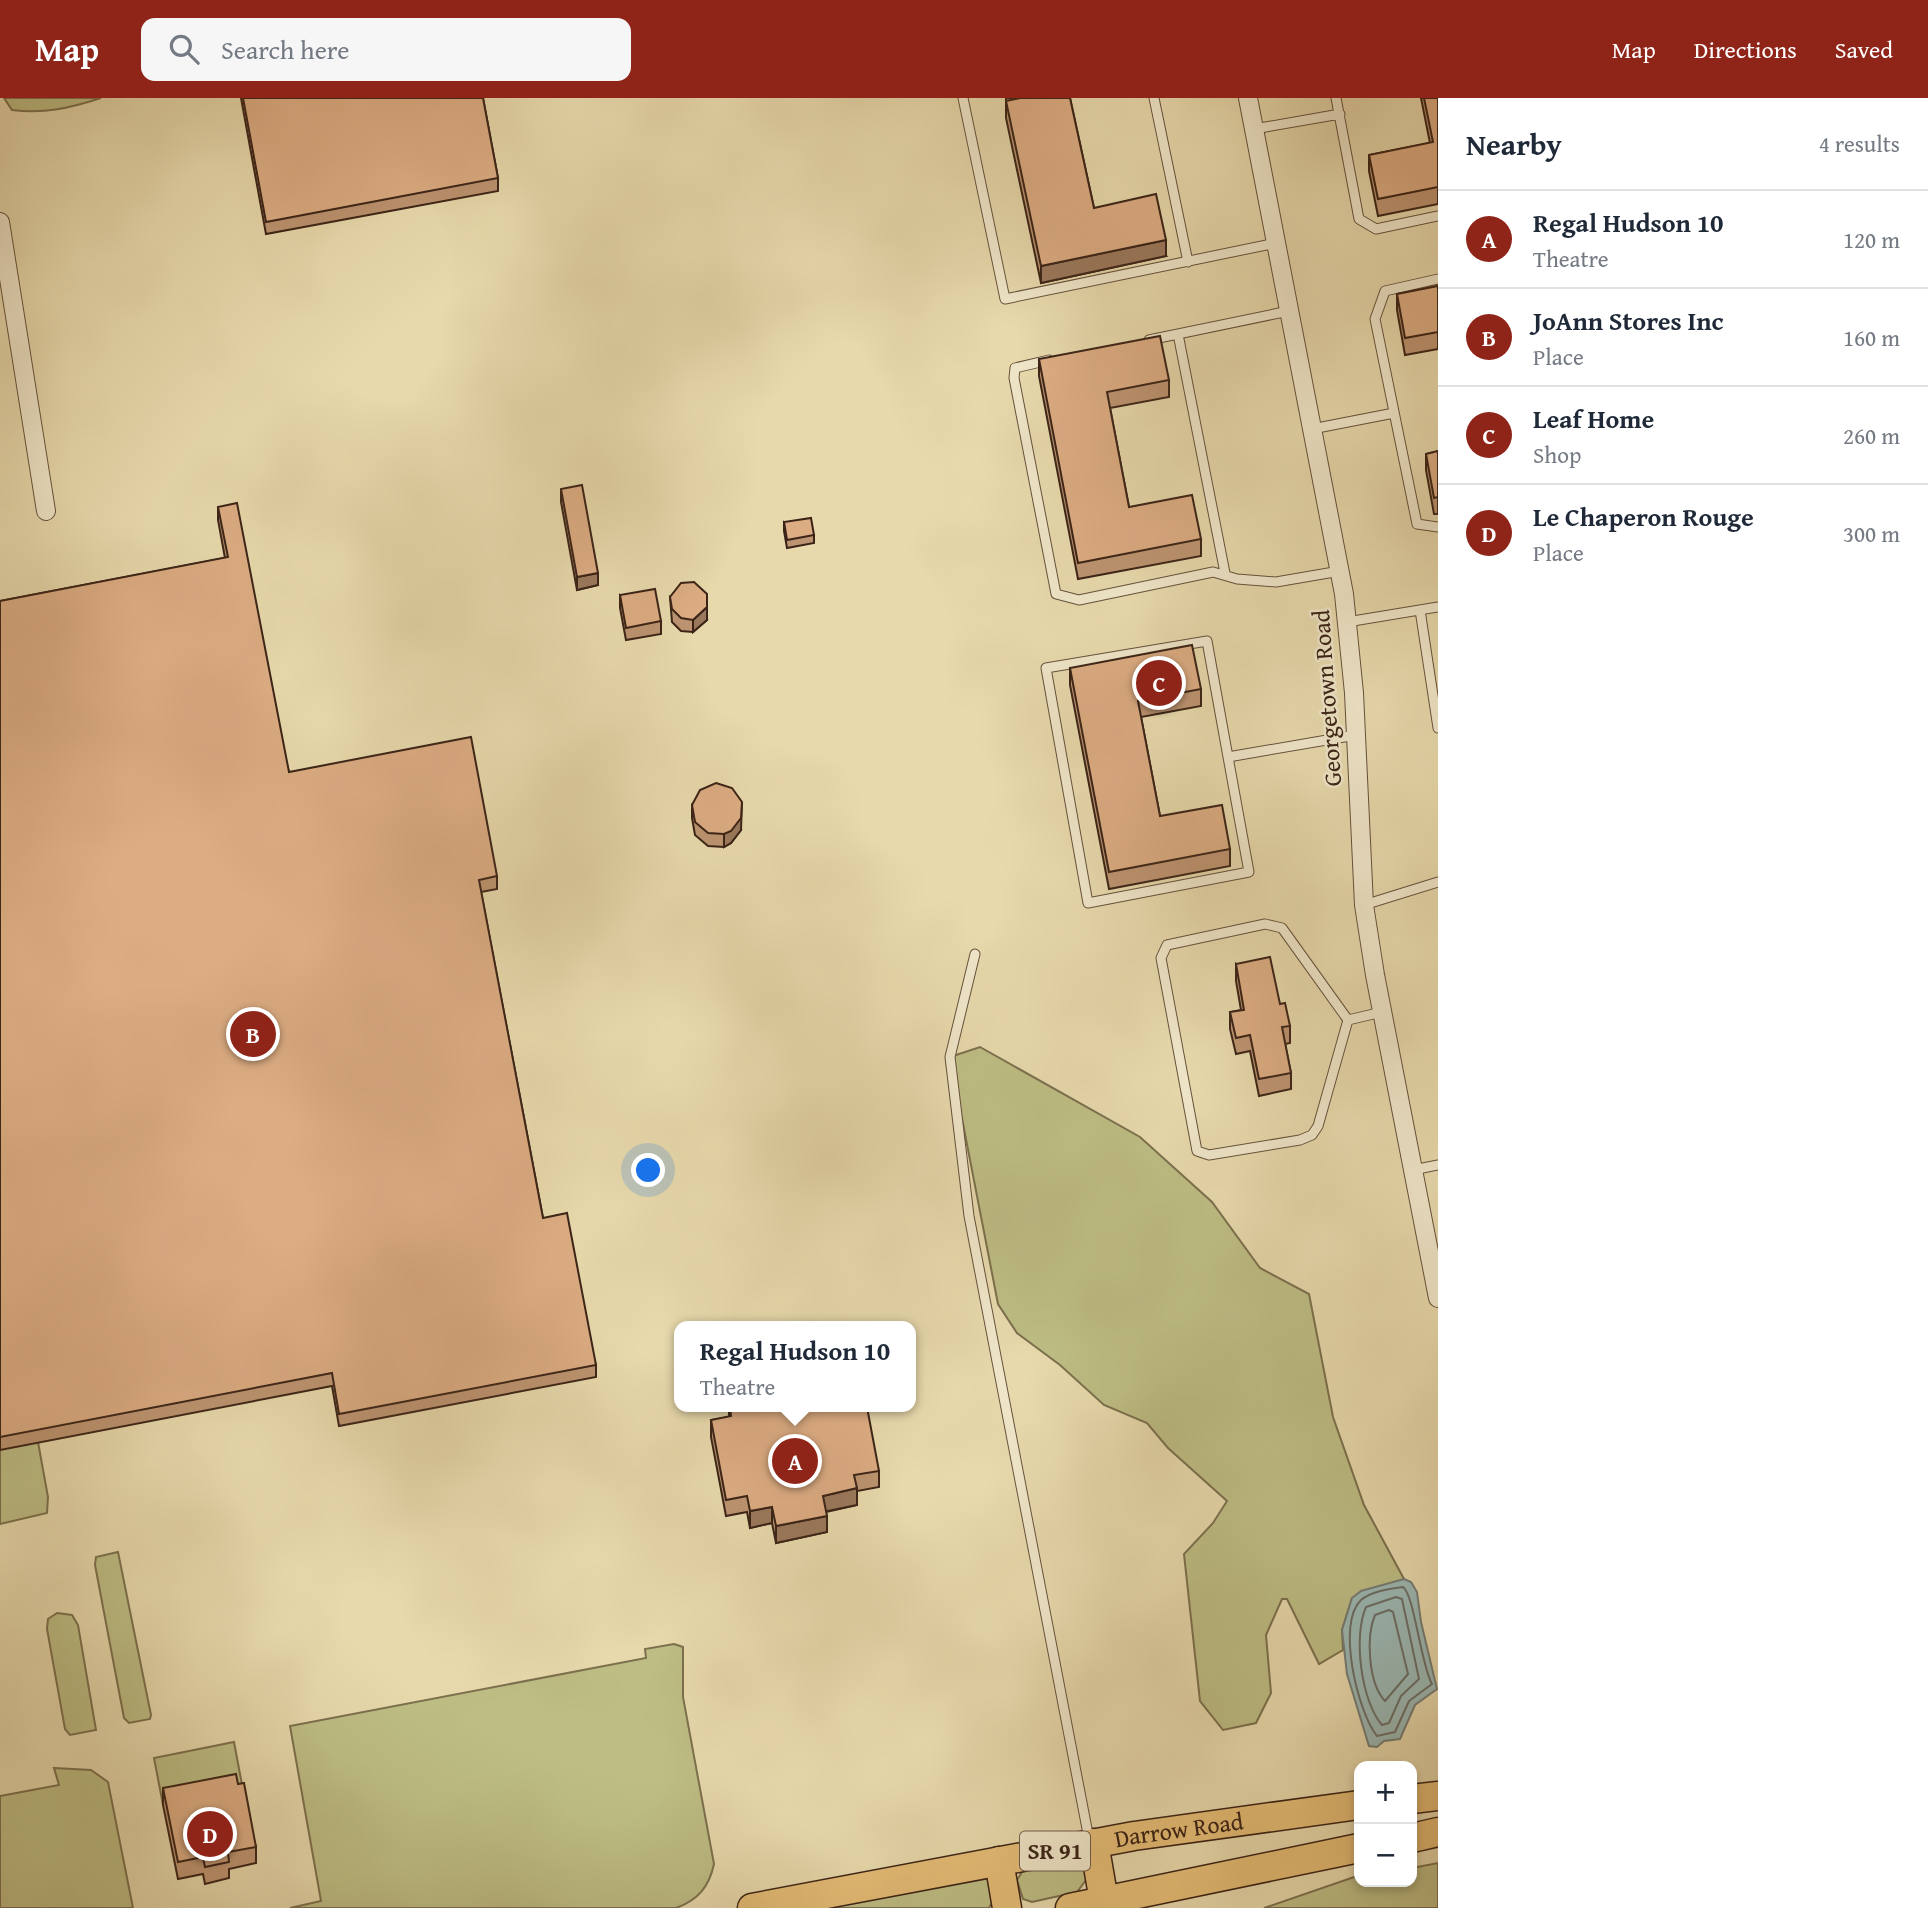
<!DOCTYPE html>
<meta charset="utf-8">
<style>
body{margin:0;font-family:"Gentium Book Plus",serif;background:#f6f6f7;color:#1f2937}
.controls{position:absolute;right:21px;bottom:21px;display:grid;overflow:hidden;border-radius:14px;box-shadow:0 4px 10px #0003}
.controls button{width:63px;height:63px;display:grid;place-items:center;padding:0;border:0;border-bottom:2px solid #e0e1e3;background:#fff;color:#1f2937;font:35px sans-serif}
.you{position:absolute;left:649px;top:1073px;width:24px;height:24px;margin:-18px;border:5px solid #fff;border-radius:50%;background:#1a73e8;box-shadow:0 0 0 10px #1a73e833}
.badge{display:grid;place-items:center;width:46px;height:46px;border-radius:50%;background:#8f2418;color:#fff;font-size:23px;font-weight:700}
.pin{position:absolute;translate:-50% -50%;border:4px solid #fff;box-shadow:0 2px 7px #0006}
.popup{position:absolute;left:674px;top:1223px;width:242px;height:91px;box-sizing:border-box;display:grid;place-content:center;border-radius:14px;background:#fff;filter:drop-shadow(0 2px 5px #0005);font-size:23px;white-space:nowrap;color:#747a83}
.popup b{font-size:26px;color:#1f2937}
.popup::after{content:'';position:absolute;left:50%;top:100%;margin-left:-14px;border:14px solid transparent;border-top-color:#fff}
.list{margin:0;padding:0;list-style:none}
h2{display:flex;justify-content:space-between;align-items:center;height:91px;margin:0;padding:0 28px;font-size:30px}
h2 small{font-size:23px;font-weight:400;color:#747a83}
.list li{display:grid;grid-template-columns:46px 1fr auto;gap:21px;align-items:center;box-sizing:border-box;height:98px;padding:0 28px;border-top:2px solid #e0e1e3}
.list b{display:block;font-size:26px;white-space:nowrap}
.list p{margin:0;font-size:23px;white-space:nowrap;color:#747a83}
.list em{font-size:23px;font-style:normal;color:#747a83}
.icon{flex:none;width:38px;height:38px;fill:none;stroke:currentColor;stroke-width:2;stroke-linecap:round;stroke-linejoin:round}
.map{position:relative;flex:none;width:1438px;height:1810px;overflow:hidden}
header{display:flex;align-items:center;gap:42px;box-sizing:border-box;height:98px;padding:0 35px;background:#8f2418;color:#fff}
header strong{font-size:33px}
nav{display:flex;gap:38px;margin-inline-start:auto;font-size:24px}
.search{width:490px;height:63px;background:#f6f6f7;display:flex;align-items:center;gap:18px;box-sizing:border-box;padding:0 24px;border-radius:14px;color:#747a83;font-size:26px}
main{display:flex}
aside{flex:1;background:#fff}
.map>svg:first-child{display:block}
</style>
<header>
<strong>Map</strong>
<div class="search"><svg class="icon" aria-label="search" viewBox="0 0 24 24"><circle cx="10" cy="10" r="6"/><path d="M15 15l6 6"/></svg>Search here</div>
<nav><a>Map</a><a>Directions</a><a>Saved</a></nav>
</header>
<main>
<div class="map">
<svg width="1438" height="1810" viewBox="0 0 1438 1810">
<rect width="100%" height="100%" fill="#e7d9ac"/>
<filter id="stains"><feTurbulence type="fractalNoise" baseFrequency=".00286" numOctaves="4"/><feColorMatrix values="0 0 0 0 .2 0 0 0 0 .09 0 0 0 0 .02 0 0 0 .5 -.17"/></filter>
<radialGradient id="worn" r=".72"><stop offset=".6" stop-color="#630" stop-opacity="0"/><stop offset="1" stop-color="#630" stop-opacity=".3"/></radialGradient>
<path fill="#bdbd84" stroke="#7c704e" stroke-width="2" d="M 4,0 L 101,0 C 70,10 45,16 12,12 Z
M 980,949 L 1140,1039 L 1212,1104 L 1260,1170 L 1309,1196 L 1333,1319 L 1364,1407 L 1404,1481 L 1352,1500 L 1342,1532 L 1343,1552 L 1319,1566 L 1287,1501 L 1282,1501 L 1266,1537 L 1271,1595 L 1256,1625 L 1223,1632 L 1200,1603 L 1184,1456 L 1213,1425 L 1227,1403 L 1168,1350 L 1147,1325 L 1104,1307 L 1060,1267 L 1017,1235 L 998,1206 L 950,959 Z
M 38,1344 L 48,1399 L 47,1415 L 0,1426 L 0,1351 Z
M 118,1454 L 151,1617 L 150,1621 L 129,1625 L 124,1620 L 95,1467 L 96,1459 Z
M 57,1515 L 72,1517 L 78,1527 L 96,1632 L 70,1637 L 65,1631 L 47,1531 L 48,1521 Z
M 674,1546 L 683,1549 L 683,1599 L 714,1766 C 709,1789 698,1802 676,1810 L 290,1810 L 321,1803 L 290,1628 L 646,1560 L 645,1551 Z
M 234,1644 L 243,1692 L 163,1707 L 154,1660 Z
M 54,1670 L 91,1672 L 108,1684 L 133,1810 L 0,1810 L 0,1698 L 59,1687 Z
M 1071,1763 L 1082,1765 L 1089,1778 L 1077,1794 L 1032,1804 L 1023,1801 L 1017,1782 L 1024,1771 Z
M 1438,1765 L 1438,1810 L 1264,1810 L 1357,1778 L 1359,1778 L 1359,1784 L 1412,1784 L 1412,1770 Z
M 983,1777 L 990,1781 L 996,1797 L 989,1810 L 808,1810 Z"/>
<path fill="#9bb8b4" stroke="#757d75" stroke-width="2" d="M 1404,1481 L 1411,1484 L 1417,1494 L 1421,1524 L 1437,1591 L 1415,1607 L 1400,1641 L 1384,1643 L 1377,1649 L 1369,1648 L 1347,1576 L 1342,1532 L 1352,1500 L 1361,1493 Z"/>
<g fill="none" stroke-linecap="round" stroke-linejoin="round">
<path stroke="#6b6e66" stroke-width="2" d="M 1403,1489 C 1414,1496 1421,1567 1432,1586 L 1409,1603 L 1395,1634 L 1377,1638 C 1358,1615 1336,1525 1361,1502 C 1371,1493 1390,1491 1403,1489 Z
M 1396,1499 L 1402,1501 L 1419,1581 L 1401,1598 L 1389,1625 L 1382,1627 C 1361,1603 1353,1538 1366,1509 Z
M 1389,1512 L 1393,1514 L 1408,1576 L 1385,1603 C 1368,1585 1366,1538 1375,1517 Z"/>
<g stroke="#66513c" stroke-width="11">
<path id="lane" d="M 963,0 L 1005,201 L 1276,145
M 1154,0 L 1188,164
M 1336,0 L 1359,121 L 1376,131 L 1438,118
M 1254,31 L 1340,16
M 1438,181 L 1385,193 L 1375,221 L 1417,426 L 1438,429
M 1178,236 L 1225,475
M 1149,242 L 1289,213
M 1049,262 L 1015,270 L 1014,280 L 1056,496 L 1079,502 L 1213,474 L 1237,481 L 1276,484 L 1340,473
M 1312,331 L 1394,315
M 1420,512 L 1438,630
M 1347,524 L 1438,509
M 1228,659 L 1207,543 L 1046,570 L 1088,805 L 1249,774 L 1228,659 L 1356,637
M 1364,807 L 1438,784
M 975,856 L 950,959 L 969,1118 L 1089,1741
M 1348,922 L 1282,830 L 1265,826 L 1167,847 L 1161,860 L 1197,1053 L 1209,1057 L 1300,1042 L 1312,1037 L 1318,1028 L 1348,922 L 1382,914
M 1413,1072 L 1438,1067"/>
</g>
<g stroke="#66513c" stroke-width="20">
<path id="street" d="M 1248,0 L 1344,496 L 1354,595 L 1364,807 L 1375,877 L 1438,1200
M 0,124 L 46,413"/>
</g>
<g stroke="#3b2417" stroke-width="31">
<g id="primary">
<path d="M 1412,1701 L 1438,1698"/>
<path d="M 1412,1740 L 1438,1734"/>
<path d="M 1094,1745 L 1104,1803"/>
<path d="M 999,1763 L 1007,1810"/>
<path id="s1" d="M 752,1810 L 1134,1738 L 1359,1707"/>
<path d="M 1070,1810 L 1359,1750"/>
</g>
</g>
<use href="#lane" stroke="#efe6c9" stroke-width="9"/>
<use href="#street" stroke="#efe6c9" stroke-width="18"/>
<use href="#primary" stroke="#e4bc76" stroke-width="28"/>
</g>
<path fill="#bd9471" stroke="#3b2417" stroke-width="2" d="M 241,0 L 483,0 L 498,80 L 498,93 L 266,136 Z
M 1006,0 L 1070,0 L 1094,110 L 1166,158 L 1041,185 L 1006,20 Z
M 1421,0 L 1438,0 L 1438,106 L 1378,118 L 1369,73 L 1369,57 L 1430,45 Z
M 1438,188 L 1438,251 L 1405,257 L 1397,212 L 1397,196 Z
M 1039,261 L 1169,282 L 1169,299 L 1110,310 L 1129,409 L 1201,441 L 1201,458 L 1078,481 L 1039,278 Z
M 1438,353 L 1438,416 L 1434,416 L 1426,372 L 1426,356 Z
M 561,391 L 598,487 L 577,492 L 561,404 Z
M 218,409 L 289,674 L 497,778 L 497,791 L 481,794 L 543,1120 L 596,1267 L 596,1279 L 339,1328 L 332,1288 L 0,1352 L 0,503 L 225,460 L 218,422 Z
M 784,424 L 814,437 L 814,445 L 787,450 L 784,433 Z
M 620,497 L 661,523 L 661,536 L 626,542 L 620,510 Z
M 670,499 L 707,522 L 693,534 L 681,533 L 672,524 Z
M 1070,570 L 1201,591 L 1201,608 L 1141,619 L 1160,718 L 1230,751 L 1230,768 L 1109,791 L 1070,587 Z
M 692,707 L 741,732 L 731,745 L 724,749 L 708,748 L 695,737 L 692,720 Z
M 1236,866 L 1280,906 L 1290,928 L 1290,945 L 1285,946 L 1291,975 L 1291,991 L 1259,998 L 1250,953 L 1236,956 L 1230,931 L 1230,914 L 1241,912 L 1236,883 Z
M 729,1309 L 879,1373 L 879,1389 L 857,1393 L 857,1407 L 826,1414 L 827,1434 L 776,1445 L 772,1425 L 750,1430 L 747,1414 L 726,1418 L 711,1339 L 711,1322 L 729,1319 Z
M 238,1686 L 256,1749 L 256,1765 L 229,1771 L 229,1780 L 205,1786 L 203,1776 L 178,1781 L 163,1707 L 163,1690 Z"/>
<path fill="#9a785c" stroke="#3b2417" stroke-width="2" d="M 1166,142 L 1166,158 L 1041,185 L 1041,168 Z
M 598,475 L 598,487 L 577,492 L 577,479 Z
M 707,509 L 707,522 L 693,534 L 693,522 Z
M 742,704 L 741,732 L 731,745 L 724,749 L 724,736 Z
M 857,1390 L 857,1407 L 823,1414 L 823,1398 Z
M 772,1409 L 772,1425 L 750,1430 L 750,1413 Z
M 827,1418 L 827,1434 L 776,1445 L 776,1428 Z"/>
<path fill="#dcac83" stroke="#3b2417" stroke-width="2" d="M 243,0 L 483,0 L 498,80 L 266,124 Z
M 1020,0 L 1070,0 L 1094,110 L 1156,96 L 1166,142 L 1041,168 L 1006,3 Z
M 1424,0 L 1438,0 L 1438,89 L 1378,101 L 1369,57 L 1433,44 Z
M 1438,188 L 1438,234 L 1405,240 L 1397,196 Z
M 1160,238 L 1169,282 L 1107,294 L 1129,409 L 1192,397 L 1201,441 L 1078,465 L 1039,261 Z
M 1438,353 L 1438,399 L 1434,400 L 1426,356 Z
M 582,387 L 598,475 L 577,479 L 561,391 Z
M 237,405 L 289,674 L 471,639 L 497,778 L 479,782 L 543,1120 L 567,1115 L 596,1267 L 339,1316 L 332,1275 L 0,1339 L 0,503 L 228,459 L 218,409 Z
M 811,420 L 814,437 L 787,442 L 784,424 Z
M 694,484 L 707,496 L 707,509 L 693,522 L 681,520 L 672,511 L 670,499 L 681,485 Z
M 655,491 L 661,523 L 626,530 L 620,497 Z
M 1192,547 L 1201,591 L 1138,603 L 1160,718 L 1222,707 L 1230,751 L 1109,774 L 1070,570 Z
M 716,685 L 732,690 L 742,704 L 741,720 L 731,733 L 724,736 L 708,735 L 695,724 L 692,707 L 700,692 Z
M 1270,859 L 1280,906 L 1285,905 L 1290,928 L 1282,929 L 1291,975 L 1259,981 L 1250,937 L 1236,940 L 1230,914 L 1244,912 L 1236,866 Z
M 730,1309 L 867,1309 L 879,1373 L 854,1377 L 857,1390 L 823,1398 L 827,1418 L 776,1428 L 772,1409 L 750,1413 L 747,1398 L 726,1402 L 711,1322 L 731,1318 Z
M 236,1676 L 238,1686 L 244,1685 L 256,1749 L 228,1754 L 229,1764 L 205,1769 L 203,1759 L 178,1764 L 163,1690 Z"/>
<g text-anchor="middle" stroke-width="5" stroke-linejoin="round" paint-order="stroke">
<rect fill="#efe6c9" stroke="#715e4c" stroke-width="2" x="1020" y="1733.5" width="70" height="39" rx="5"/>
<g font-size="23" font-weight="bold" fill="#3b2417">
<text x="1055" y="1761">SR 91</text>
</g>
<g font-size="24" fill="#3b2417" stroke="#efe6c9">
<text transform="translate(1327 600) rotate(-94)" y="8">Georgetown Road</text>
<text dy="8" stroke="none"><textPath href="#s1" startOffset="434">Darrow Road</textPath></text>
</g>
</g>
<rect width="100%" height="100%" filter="url(#stains)"/>
<rect width="100%" height="100%" fill="url(#worn)"/>
</svg>
<div class="controls">
<button>+</button>
<button>−</button>
</div>
<div class="you"></div>
<div class="pin badge" style="left:795px;top:1363px">A</div>
<div class="popup"><b>Regal Hudson 10</b>Theatre</div>
<div class="pin badge" style="left:253px;top:936px">B</div>
<div class="pin badge" style="left:1159px;top:585px">C</div>
<div class="pin badge" style="left:210px;top:1736px">D</div>
</div>
<aside>
<h2>Nearby<small>4 results</small></h2>
<ul class="list">
<li><span class="badge">A</span><div><b>Regal Hudson 10</b><p>Theatre</p></div><em>120 m</em></li>
<li><span class="badge">B</span><div><b>JoAnn Stores Inc</b><p>Place</p></div><em>160 m</em></li>
<li><span class="badge">C</span><div><b>Leaf Home</b><p>Shop</p></div><em>260 m</em></li>
<li><span class="badge">D</span><div><b>Le Chaperon Rouge</b><p>Place</p></div><em>300 m</em></li>
</ul>
</aside>
</main>
